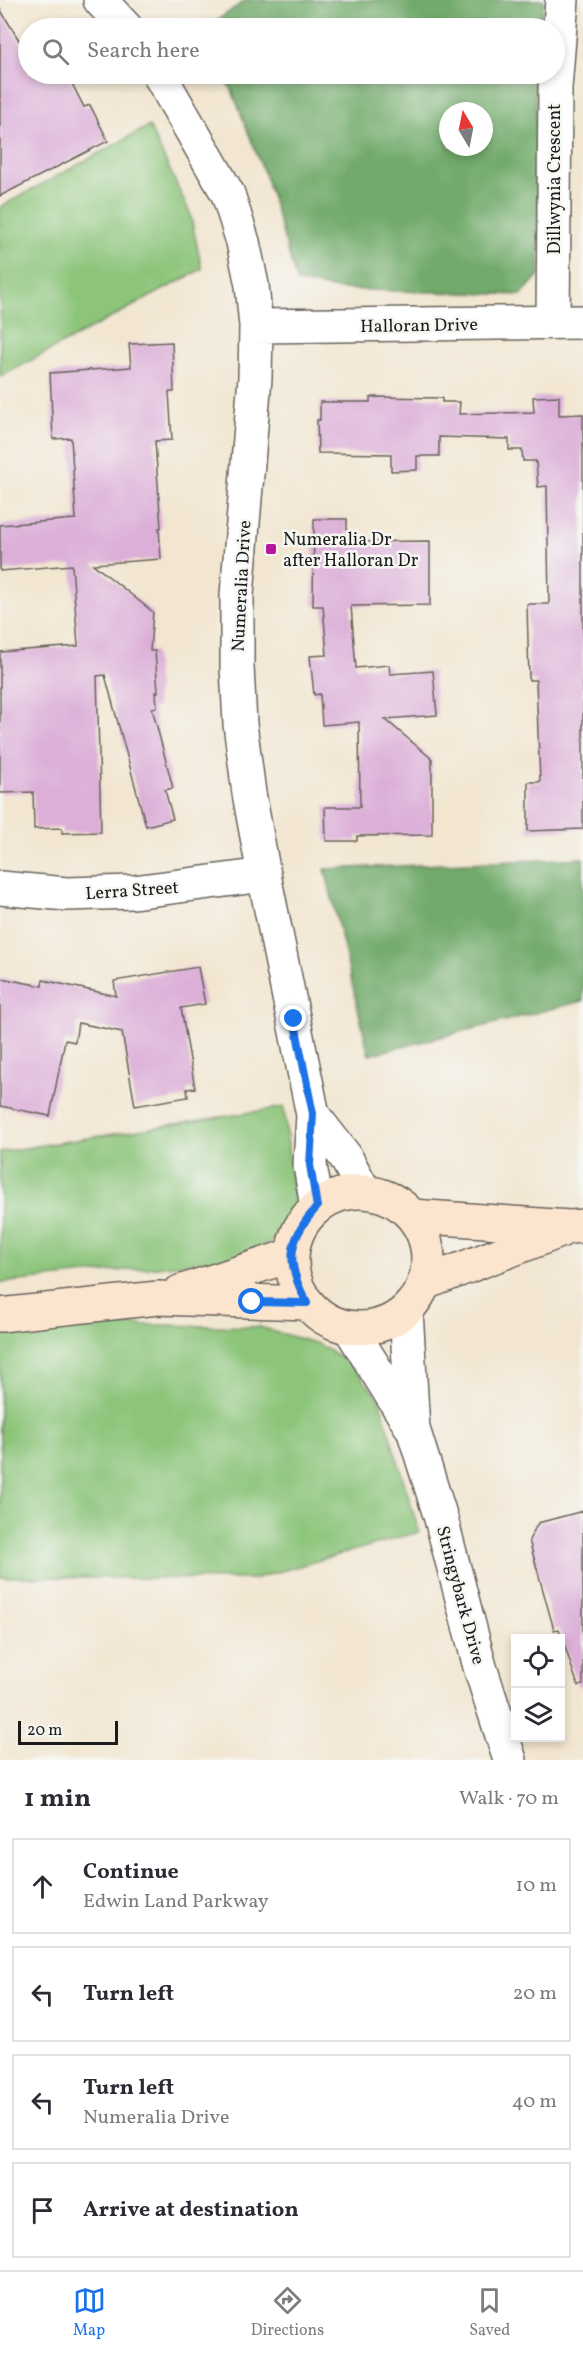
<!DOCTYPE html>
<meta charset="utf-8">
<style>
body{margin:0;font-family:Vollkorn,serif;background:#f2f2f3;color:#2b2b33}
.controls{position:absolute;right:18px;bottom:18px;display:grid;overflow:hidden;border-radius:0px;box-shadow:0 3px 9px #0003}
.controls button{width:54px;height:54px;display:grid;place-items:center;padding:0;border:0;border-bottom:2px solid #e1e1e2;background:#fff;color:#2b2b33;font:30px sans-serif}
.compass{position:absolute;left:439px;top:102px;width:54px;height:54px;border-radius:50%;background:#fff;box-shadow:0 3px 9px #0003;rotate:350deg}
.scale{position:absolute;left:18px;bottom:15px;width:100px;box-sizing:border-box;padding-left:6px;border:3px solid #1c1c1c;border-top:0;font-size:16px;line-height:21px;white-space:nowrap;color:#1c1c1c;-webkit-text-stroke:4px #f6f6f2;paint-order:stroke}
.stop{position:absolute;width:18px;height:18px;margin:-14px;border:4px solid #1a73e8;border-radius:50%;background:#fff}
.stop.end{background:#1a73e8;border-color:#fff;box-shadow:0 2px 6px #0008}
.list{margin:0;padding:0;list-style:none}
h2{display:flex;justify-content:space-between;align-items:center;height:78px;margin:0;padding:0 24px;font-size:26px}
h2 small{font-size:20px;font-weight:400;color:#7c7c81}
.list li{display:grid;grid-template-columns:39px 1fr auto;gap:18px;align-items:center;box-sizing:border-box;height:96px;margin:0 12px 12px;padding:0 12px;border:2px solid #e1e1e2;border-radius:0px}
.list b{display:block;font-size:22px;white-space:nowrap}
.list p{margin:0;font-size:20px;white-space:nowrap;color:#7c7c81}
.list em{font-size:20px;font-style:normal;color:#7c7c81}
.icon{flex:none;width:33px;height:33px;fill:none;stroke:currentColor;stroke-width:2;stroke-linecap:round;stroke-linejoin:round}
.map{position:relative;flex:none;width:583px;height:1760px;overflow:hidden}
.search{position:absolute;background:#fff;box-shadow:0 3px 9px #0003;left:18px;right:18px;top:18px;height:66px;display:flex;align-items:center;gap:15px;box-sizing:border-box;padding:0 21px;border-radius:33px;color:#7c7c81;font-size:22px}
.sheet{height:510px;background:#fff}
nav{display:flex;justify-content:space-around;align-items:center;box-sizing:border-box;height:84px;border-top:2px solid #e1e1e2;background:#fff;font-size:16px;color:#7c7c81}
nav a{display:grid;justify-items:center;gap:3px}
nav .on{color:#1a73e8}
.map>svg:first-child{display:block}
</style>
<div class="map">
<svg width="583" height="1760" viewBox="0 0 583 1760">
<rect width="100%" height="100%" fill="#f6f6f2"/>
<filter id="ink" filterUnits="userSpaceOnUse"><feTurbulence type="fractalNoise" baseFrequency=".0167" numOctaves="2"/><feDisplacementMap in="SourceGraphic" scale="12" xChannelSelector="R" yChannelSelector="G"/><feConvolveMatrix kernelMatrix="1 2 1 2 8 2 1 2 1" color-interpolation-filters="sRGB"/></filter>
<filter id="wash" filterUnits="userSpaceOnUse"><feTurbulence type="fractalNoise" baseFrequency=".008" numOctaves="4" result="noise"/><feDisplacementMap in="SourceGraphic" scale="24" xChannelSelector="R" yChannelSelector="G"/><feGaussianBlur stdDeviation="1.35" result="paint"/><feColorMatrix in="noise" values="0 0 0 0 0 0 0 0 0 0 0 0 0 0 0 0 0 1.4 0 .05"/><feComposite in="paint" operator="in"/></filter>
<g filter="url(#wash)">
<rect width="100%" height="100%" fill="#f2e6d1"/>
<path fill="#8cc57a" stroke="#54704b" stroke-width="1.5" d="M 149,126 L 190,213 L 202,269 L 0,377 L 0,207 Z
M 284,1107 L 296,1225 L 244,1258 L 0,1283 L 0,1152 Z
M 107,1324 L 260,1327 L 318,1344 L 348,1361 L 379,1398 L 419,1532 L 253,1579 L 0,1577 L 0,1335 Z"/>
<path fill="#71aa6a" stroke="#466343" stroke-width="1.5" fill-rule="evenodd" d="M 246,0 L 544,0 L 540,28 L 206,28 Z
M 216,74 L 535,74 L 540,274 L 521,295 L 338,289 L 297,282 L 266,178 L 231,88 ZM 448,111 L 484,111 L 484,147 L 448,147 Z
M 583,858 L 583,1001 L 369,1055 L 325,869 Z"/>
<g id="blocks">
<path fill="#dcafd8" d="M 0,9 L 28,55 L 28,74 L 67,74 L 84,107 L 90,105 L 108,141 L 0,196 Z
M 172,342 L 174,392 L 169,392 L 172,440 L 155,441 L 161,528 L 159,528 L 161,559 L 93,564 L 153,612 L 150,651 L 155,651 L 158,692 L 156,692 L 157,707 L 152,708 L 173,788 L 165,790 L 173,819 L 146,826 L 105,675 L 97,676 L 101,832 L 62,833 L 62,828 L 34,829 L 33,792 L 0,793 L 0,652 L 78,646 L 72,565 L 0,571 L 0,525 L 76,519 L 71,438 L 53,439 L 50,373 L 131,367 L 129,344 Z
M 559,396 L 559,415 L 583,414 L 583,829 L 528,831 L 528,782 L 540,782 L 536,680 L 529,680 L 527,604 L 549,604 L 547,486 L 538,487 L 536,461 L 523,461 L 522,450 L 509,450 L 509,439 L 439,437 L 439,456 L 417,456 L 417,470 L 391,471 L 391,454 L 318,453 L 317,420 L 320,420 L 320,402 L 370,402 L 370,398 L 373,397 L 442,398 L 442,402 L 460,402 L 459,414 L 534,412 L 533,397 Z
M 314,519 L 347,519 L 347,542 L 430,541 L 430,605 L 351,606 L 356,668 L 389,665 L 390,674 L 433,671 L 437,715 L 385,719 L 432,759 L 432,835 L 357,836 L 357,841 L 326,841 L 325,807 L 360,807 L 359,722 L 322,725 L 320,694 L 314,695 L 310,656 L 327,655 L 323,606 L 313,606 Z
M 198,967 L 205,1004 L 181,1008 L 195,1088 L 187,1089 L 188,1097 L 135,1106 L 122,1032 L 78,1023 L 75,1042 L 65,1040 L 50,1116 L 0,1106 L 0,978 L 42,986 L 43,980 L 116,996 L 114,981 Z
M 583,1511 L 583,1685 L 578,1686 L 559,1629 L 554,1630 L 529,1540 L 538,1523 Z"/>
</g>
</g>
<g filter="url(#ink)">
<use href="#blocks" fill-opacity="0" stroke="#67635b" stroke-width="1.5"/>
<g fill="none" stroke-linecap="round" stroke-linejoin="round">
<g stroke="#67635b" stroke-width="36">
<path id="minor" d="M 553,322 L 555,88 L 562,0
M 0,888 L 67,894 L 133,892 L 264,875"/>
</g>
<g stroke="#67635b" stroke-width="36">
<path id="tertiary" d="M 100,0 L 126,28
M 159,74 L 228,194 L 243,242 L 252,285 L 256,326 L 255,378 L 237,595 L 237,667 L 240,724 L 249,793 L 264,875 L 313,1115 L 310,1165 L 317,1207
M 256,326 L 583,322
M 313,1115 L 345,1156 L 364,1191
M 406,1311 L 413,1429 L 440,1515 L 480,1667 L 510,1760
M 350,1328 L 410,1425"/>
</g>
<g stroke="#67635b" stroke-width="36">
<path id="secondary" d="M292 1260a68 68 0 1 1 136 0a68 68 0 1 1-136 0Z
M 412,1216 L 570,1227 L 583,1226
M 425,1283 L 560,1231
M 180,1292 L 292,1255
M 0,1315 L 158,1298 L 307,1303"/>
</g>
<use href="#minor" stroke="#fff" stroke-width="33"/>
<use href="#tertiary" stroke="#fff" stroke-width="33"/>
<use href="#secondary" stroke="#fce5cf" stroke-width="33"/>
</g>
</g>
<g fill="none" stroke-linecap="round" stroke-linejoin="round" filter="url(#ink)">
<path stroke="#1a73e8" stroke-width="8" d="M 252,1302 L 307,1303 C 286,1264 286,1241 317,1207 L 310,1165 L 313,1114 L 294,1019"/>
</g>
<rect fill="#b5179e" stroke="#f6f6f2" stroke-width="2" x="265" y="543" width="12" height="12" rx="3"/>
<g text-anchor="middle" stroke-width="5" stroke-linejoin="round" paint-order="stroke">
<g font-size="18" fill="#1c1c1c" stroke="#f6f6f2">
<text transform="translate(554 179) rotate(-90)" y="6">Dillwynia Crescent</text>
<text transform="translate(419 325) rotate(-1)" y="6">Halloran Drive</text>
<text transform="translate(241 586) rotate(-87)" y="6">Numeralia Drive</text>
<text transform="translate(132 890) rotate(-4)" y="6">Lerra Street</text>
<text transform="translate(461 1595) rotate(75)" y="6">Stringybark Drive</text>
</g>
<g font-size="18" fill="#1c1c1c" stroke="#f6f6f2" text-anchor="start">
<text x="283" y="545">Numeralia Dr<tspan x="283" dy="21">after Halloran Dr</tspan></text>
</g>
</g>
</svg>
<div class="controls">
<button><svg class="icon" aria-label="locate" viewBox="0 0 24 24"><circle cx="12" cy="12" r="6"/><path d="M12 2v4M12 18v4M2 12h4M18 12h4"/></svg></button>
<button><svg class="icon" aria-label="layers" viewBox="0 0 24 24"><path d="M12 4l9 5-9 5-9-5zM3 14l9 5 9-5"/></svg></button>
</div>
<svg class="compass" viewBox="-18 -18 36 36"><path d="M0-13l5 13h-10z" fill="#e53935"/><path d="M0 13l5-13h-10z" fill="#7c7c81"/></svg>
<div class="scale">20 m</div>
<div class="stop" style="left:252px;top:1302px"></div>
<div class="stop end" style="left:294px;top:1019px"></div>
<div class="search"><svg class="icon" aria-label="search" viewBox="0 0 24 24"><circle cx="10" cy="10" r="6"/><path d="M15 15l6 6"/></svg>Search here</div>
</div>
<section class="sheet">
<h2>1 min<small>Walk · 70 m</small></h2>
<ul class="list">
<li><svg class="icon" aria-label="ahead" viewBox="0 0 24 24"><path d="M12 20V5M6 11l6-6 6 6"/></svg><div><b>Continue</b><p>Edwin Land Parkway</p></div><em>10 m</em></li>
<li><svg class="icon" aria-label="left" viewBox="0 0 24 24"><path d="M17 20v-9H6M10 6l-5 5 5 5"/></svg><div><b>Turn left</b></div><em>20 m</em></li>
<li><svg class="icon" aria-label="left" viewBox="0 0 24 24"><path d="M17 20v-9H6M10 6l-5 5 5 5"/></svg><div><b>Turn left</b><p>Numeralia Drive</p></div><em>40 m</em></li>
<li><svg class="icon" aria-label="arrive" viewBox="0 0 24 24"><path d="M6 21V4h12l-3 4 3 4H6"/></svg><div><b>Arrive at destination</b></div></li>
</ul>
</section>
<nav>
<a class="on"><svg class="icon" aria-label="map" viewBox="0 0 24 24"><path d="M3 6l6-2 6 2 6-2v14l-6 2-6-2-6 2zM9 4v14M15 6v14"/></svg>Map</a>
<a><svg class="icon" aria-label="directions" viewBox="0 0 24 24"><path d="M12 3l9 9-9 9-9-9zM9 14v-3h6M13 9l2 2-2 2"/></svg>Directions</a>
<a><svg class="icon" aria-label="saved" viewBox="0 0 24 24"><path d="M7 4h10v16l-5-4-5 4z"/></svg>Saved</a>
</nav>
